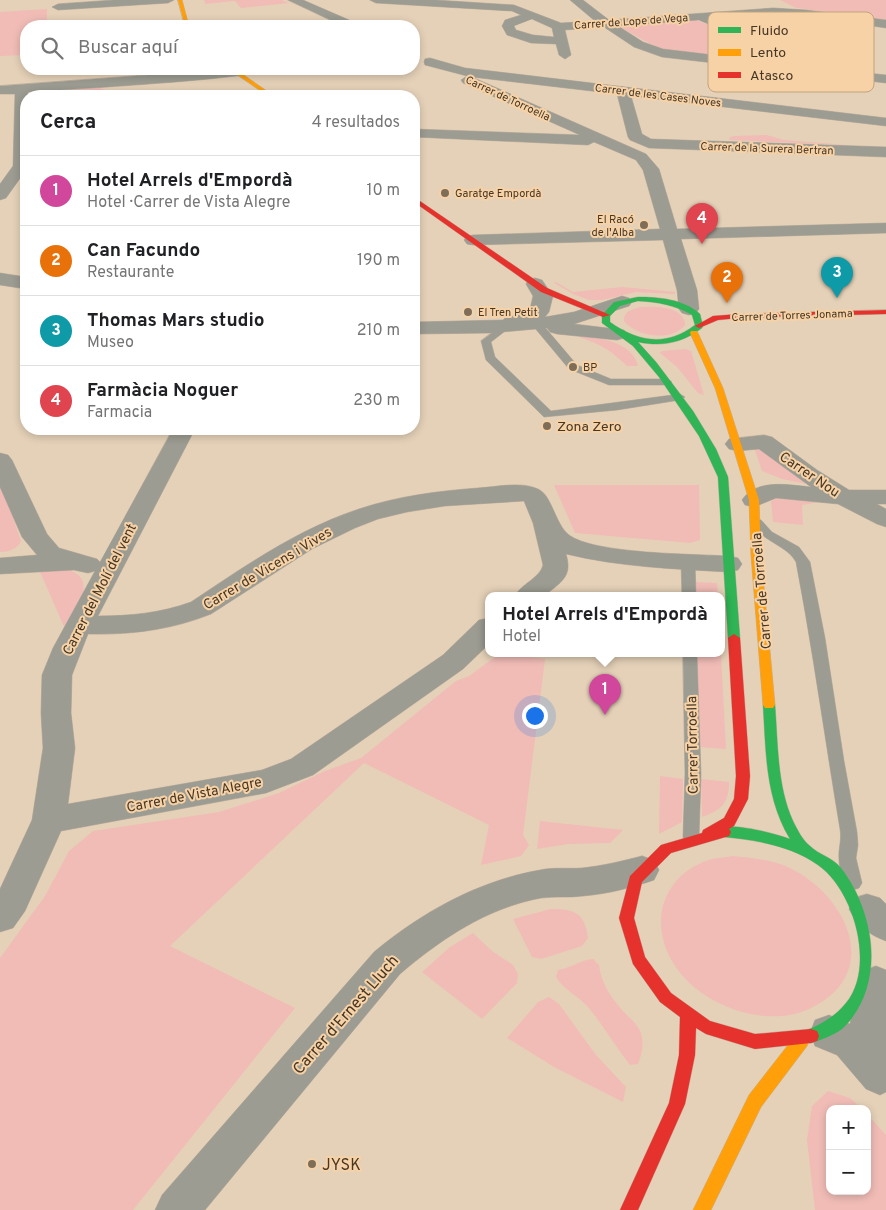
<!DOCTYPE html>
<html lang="es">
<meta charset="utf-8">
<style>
body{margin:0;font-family:Overpass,sans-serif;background:#f2f2f2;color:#202124}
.controls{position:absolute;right:15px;bottom:15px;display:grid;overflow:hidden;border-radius:10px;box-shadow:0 2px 8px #0003}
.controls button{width:45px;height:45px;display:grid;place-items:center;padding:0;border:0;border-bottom:1px solid #e0e0e0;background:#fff;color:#202124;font:25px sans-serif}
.you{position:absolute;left:534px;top:715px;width:18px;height:18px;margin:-12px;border:4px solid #fff;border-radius:50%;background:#1a73e8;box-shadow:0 0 0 8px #1a73e833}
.badge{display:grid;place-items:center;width:32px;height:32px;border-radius:50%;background:#db2777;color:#fff;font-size:16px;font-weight:700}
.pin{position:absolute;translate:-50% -41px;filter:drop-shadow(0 1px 2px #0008)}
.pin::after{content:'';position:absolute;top:26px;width:18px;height:15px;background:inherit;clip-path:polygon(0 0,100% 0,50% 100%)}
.popup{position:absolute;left:485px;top:592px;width:240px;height:65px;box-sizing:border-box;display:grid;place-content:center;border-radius:10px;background:#fff;filter:drop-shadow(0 1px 4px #0005);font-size:16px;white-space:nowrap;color:#757577}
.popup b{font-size:19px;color:#202124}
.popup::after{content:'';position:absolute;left:50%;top:100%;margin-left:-10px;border:10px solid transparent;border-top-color:#fff}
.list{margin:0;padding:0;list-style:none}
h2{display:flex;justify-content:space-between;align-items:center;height:65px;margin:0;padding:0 20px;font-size:21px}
h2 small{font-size:16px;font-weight:400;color:#757577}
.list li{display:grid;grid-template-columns:32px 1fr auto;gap:15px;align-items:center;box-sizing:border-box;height:70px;padding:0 20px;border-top:1px solid #e0e0e0}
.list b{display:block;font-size:19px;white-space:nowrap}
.list p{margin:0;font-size:16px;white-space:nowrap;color:#757577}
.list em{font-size:16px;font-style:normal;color:#757577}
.icon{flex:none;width:28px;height:28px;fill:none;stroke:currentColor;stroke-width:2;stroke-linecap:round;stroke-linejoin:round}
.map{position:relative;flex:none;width:886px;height:1210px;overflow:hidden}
.search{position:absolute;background:#fff;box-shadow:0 2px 8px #0003;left:20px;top:20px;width:400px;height:55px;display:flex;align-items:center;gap:12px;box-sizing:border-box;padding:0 18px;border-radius:20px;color:#757577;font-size:19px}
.panel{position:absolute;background:#fff;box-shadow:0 2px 8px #0003;left:20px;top:90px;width:400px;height:345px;border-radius:20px}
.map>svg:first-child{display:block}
</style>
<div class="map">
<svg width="886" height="1210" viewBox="0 0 886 1210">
<rect width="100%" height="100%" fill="#e5d1b8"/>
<path fill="#f1bcb6" d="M 204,0 L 282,0 L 289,3 L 241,8 L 235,1 L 205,4 Z
M 780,0 L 886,0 L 886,20 L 796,8 Z
M 47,9 L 47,26 L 26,26 L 26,55 L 0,56 L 0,12 Z
M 694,19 L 786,57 L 790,60 L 789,62 L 784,63 L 663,49 L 652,45 L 622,28 L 624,25 Z
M 98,87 L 105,90 L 105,95 L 60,96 L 63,90 Z
M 767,135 L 784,140 L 849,145 L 729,140 L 730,137 L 734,136 Z
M 556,282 L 573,292 L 622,287 L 675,292 L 675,294 L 636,292 L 602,300 L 589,300 L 573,294 L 554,283 Z
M 641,307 C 654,306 685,306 685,325 C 672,342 636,337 624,321 C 623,311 633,309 641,307 Z
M 581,336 C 600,338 633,342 638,366 L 627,366 C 609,349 602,345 579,337 Z
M 685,349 L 691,351 L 704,395 L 698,393 L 677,367 L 660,353 L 662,351 Z
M 753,444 L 806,484 L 782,479 L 762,471 Z
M 554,485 L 699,485 L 700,540 L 690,543 L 575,533 Z
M 0,487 L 8,502 L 21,541 C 18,549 8,552 0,552 Z
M 778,497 L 818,499 L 820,502 L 802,505 L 803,525 L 773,522 L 771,501 Z
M 38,567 C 55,568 89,566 83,593 L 65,629 Z
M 695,582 L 717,583 L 718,596 L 696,596 Z
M 499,654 L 524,654 L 524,656 L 545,659 L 523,835 L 529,845 L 521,856 L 481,865 L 489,825 L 364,763 L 170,946 L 295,1008 L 133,1210 L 0,1210 L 0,958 L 45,896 L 69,851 L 93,831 L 219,812 L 279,793 L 325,771 L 361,758 L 456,681 L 469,676 Z
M 697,654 L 721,654 L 726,749 L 700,747 Z
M 660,776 L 683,779 L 682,822 L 659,834 Z
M 701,779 L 729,782 C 729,804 721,810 702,817 Z
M 540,821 L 623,830 L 610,843 L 568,844 L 537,849 Z
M 732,856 C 754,858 775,860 794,870 C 851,901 881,976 809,1009 C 768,1028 710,1008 682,975 C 649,937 654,883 703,862 C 711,858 723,858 732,856 Z
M 551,909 C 575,909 585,913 588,938 L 582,946 L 541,959 L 532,957 L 513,919 Z
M 473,933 L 492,951 L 513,965 L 518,974 L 517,983 L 482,1019 L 422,972 L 450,947 Z
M 593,959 L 599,965 C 601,983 611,997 622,1010 C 629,1018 641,1026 642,1038 C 644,1047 641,1056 638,1064 L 630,1065 C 615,1046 603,1025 588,1007 C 578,996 563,989 556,977 L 558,970 C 571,968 580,960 593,959 Z
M 549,997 L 559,1004 L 596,1055 L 626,1087 L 623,1102 L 554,1067 L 507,1038 L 538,1002 Z
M 828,1091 L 850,1098 L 862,1109 L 830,1109 L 830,1191 L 867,1191 L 867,1114 L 886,1135 L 886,1210 L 815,1210 L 807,1140 L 812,1106 Z"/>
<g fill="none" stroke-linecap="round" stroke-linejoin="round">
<g stroke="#c2b19e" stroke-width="1">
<path id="lane" d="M 505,323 L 509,324 L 509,328 L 491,342 L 495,357 L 551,411 L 680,394 L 685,397 L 680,400 L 617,410 L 544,417 L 486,360 L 481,341 Z
M 539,324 L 543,325 L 577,365 L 611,379 L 667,379 L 672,382 L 667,385 L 609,385 L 569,369 L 534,327 Z
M 757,519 L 761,520 L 772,532 L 799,547 L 810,562 L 825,638 L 844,761 L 857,832 L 858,845 L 856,858 L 862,883 L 859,888 L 853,890 L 847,888 C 843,880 839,868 839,859 C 838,849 842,841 840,829 C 825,740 813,651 796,562 C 787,545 764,543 751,523 Z
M 688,558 L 695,562 L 696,596 L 682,596 L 681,562 Z
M 683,654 L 697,654 L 701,774 L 699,837 L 697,842 L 691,844 L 685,842 L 683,837 L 685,774 Z"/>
</g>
<g stroke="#c2b19e" stroke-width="1">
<path id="street" d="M 114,0 L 174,0 L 168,3 L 58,10 L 52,7 L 58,4 Z
M 288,0 L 303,0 L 356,23 L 358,26 L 343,26 Z
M 370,0 L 435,0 L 514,5 L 561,23 L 595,21 L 570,0 L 583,0 L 609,20 L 773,8 L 806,10 L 886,20 L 886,28 L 806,16 L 773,14 L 716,19 L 816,60 L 817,63 L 812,67 L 886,75 L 886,83 L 662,57 L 634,47 L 604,27 L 565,30 L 571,55 L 565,59 L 559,55 L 556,44 L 531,43 L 507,35 L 502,26 L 505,20 L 521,15 L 512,11 L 376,3 ZM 532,19 L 552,28 L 554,37 L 533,35 L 516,30 L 514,26 ZM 699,20 L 807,66 L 663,49 L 643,42 L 618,26 Z
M 430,58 L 465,68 L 886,118 L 886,126 L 631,96 L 642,134 L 651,139 L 886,147 L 886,157 L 649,148 L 630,140 L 628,137 L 617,94 L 472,77 L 646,154 L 659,169 L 677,229 L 886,223 L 886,233 L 681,239 L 697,290 L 699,309 L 696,313 L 689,315 L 682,313 L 679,309 L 677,290 L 663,240 L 473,245 L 467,244 L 464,240 L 467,236 L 473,235 L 660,229 L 643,170 L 636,160 L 594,142 L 588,145 L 414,137 L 414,129 L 580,135 L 463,83 L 461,80 L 467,76 L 425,65 L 424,62 L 425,59 Z
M 229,69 L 269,69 C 260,79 57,90 28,92 L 29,96 L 26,96 L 26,170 L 6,198 L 0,200 L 0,184 L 13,166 L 15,94 L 0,94 L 0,86 Z
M 0,273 L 26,277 L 26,289 L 0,285 Z
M 535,278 L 542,280 L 553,296 L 549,312 L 545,317 L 574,312 L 622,296 L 629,298 L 632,302 L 629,306 L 574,324 L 624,330 L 627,334 L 624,338 L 617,340 L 557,334 L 550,332 L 547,328 L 491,333 L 414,334 L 414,322 L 503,320 L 505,318 L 520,314 L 530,309 L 533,296 L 526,284 L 528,280 Z
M 173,429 L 195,429 L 98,616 C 130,616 161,613 191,602 C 245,566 298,529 359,509 C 398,496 438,491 478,488 C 496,487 522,481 538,489 C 552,495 555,524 569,535 C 594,554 695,554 729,556 L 738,558 L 742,564 L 738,570 L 729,572 C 674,569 620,567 566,554 C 573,577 561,582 544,596 L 515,596 C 521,584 540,578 543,565 L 533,523 L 524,501 L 445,506 L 407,512 L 378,519 L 355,528 L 312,549 L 211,614 C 171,630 131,635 88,634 L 72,675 L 71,713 L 75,748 L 68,804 L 262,770 L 291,759 L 443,655 L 479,620 L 489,618 L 489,644 L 463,669 L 313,775 L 266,793 L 61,831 L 25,911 L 13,928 L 0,932 L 0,889 L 32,820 L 43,748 L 41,713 L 42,675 L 53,648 L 95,571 L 88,573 L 74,570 L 0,574 L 0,558 L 37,555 L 22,537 L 0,487 L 0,453 L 8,455 L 12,460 L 47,534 L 59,548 L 97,559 L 100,562 Z
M 764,435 L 772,437 L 817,470 L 849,490 L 886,490 L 886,504 L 877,504 L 886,509 L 886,527 L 877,524 L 838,504 L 776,498 L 754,507 L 745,505 L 742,500 C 757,478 788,485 811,487 L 759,449 L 737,451 L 729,449 L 725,444 L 729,439 Z
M 642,856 L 654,860 L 659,870 L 654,880 C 631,888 607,894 583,896 C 569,898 555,896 541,898 C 487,908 441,939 400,974 L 205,1210 L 155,1210 L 162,1195 L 374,952 C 422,912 478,881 540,870 C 554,867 568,869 582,868 C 602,866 622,861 642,856 Z
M 867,894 L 880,898 L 886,904 L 886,941 C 869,935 857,925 849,909 L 854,898 Z
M 876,966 L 886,970 L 886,1092 L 880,1095 L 866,1089 L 837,1055 L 815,1046 L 810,1033 L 815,1020 L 829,1015 L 850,1024 L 857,983 L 863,971 Z"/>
</g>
<g stroke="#c2b19e" stroke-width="1">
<path id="fast" d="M 638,297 C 658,297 684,299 700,314 L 703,326 L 702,328 C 682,343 662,347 638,342 L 656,362 L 693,411 L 716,449 L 728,477 L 740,638 L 738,641 L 730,641 L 728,638 L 718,477 L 699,436 L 659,377 L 633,346 L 602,323 L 602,315 L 614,302 ZM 638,301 C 658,302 675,305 692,315 L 695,325 C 666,347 638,342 610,322 L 610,316 L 620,306 Z
M 769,701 L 773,702 L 775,705 C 778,743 777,786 793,821 C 797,829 803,841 810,846 C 819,855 832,857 841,868 C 876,913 886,988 842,1029 C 834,1035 821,1040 811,1043 L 805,1041 L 803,1036 L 805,1031 C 821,1024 835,1017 846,1003 C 876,967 854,890 818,865 C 792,846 756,840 724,837 L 719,836 L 717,832 L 719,828 C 736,823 773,833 790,839 C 765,798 766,751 763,705 L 765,702 Z"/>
</g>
<g stroke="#c2b19e" stroke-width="1">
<path id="slow" d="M 178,0 L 182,0 L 189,26 L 185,26 Z
M 229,69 L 235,69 L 274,96 L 268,96 Z
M 691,331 L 697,331 L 698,333 L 723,388 L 759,500 L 761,555 L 775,705 L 773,708 L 765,708 L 763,705 L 751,555 L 749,500 L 715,388 L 690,333 Z
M 801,1034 L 807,1036 L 809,1041 L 807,1046 L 761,1107 L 711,1210 L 693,1210 L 749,1095 L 795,1036 Z"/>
</g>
<g stroke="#c2b19e" stroke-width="1">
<path id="jam" d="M 414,197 L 547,288 L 610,315 L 603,317 L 541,292 L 414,202 Z
M 886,310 L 886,314 L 739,318 L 718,320 L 699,328 L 695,326 L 713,316 L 739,314 Z
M 734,634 L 740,638 L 750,776 L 748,799 L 734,826 L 729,829 L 731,832 L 729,836 L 671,853 L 642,882 L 634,918 L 645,957 L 671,993 L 710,1021 L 755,1034 L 811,1029 L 817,1031 L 819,1036 L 817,1041 L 811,1043 L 755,1049 L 706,1034 L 696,1028 L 695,1055 L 685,1104 L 638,1210 L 620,1210 L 669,1103 L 679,1055 L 680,1017 L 660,1002 L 633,964 L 619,918 L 630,876 L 661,845 L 702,833 L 703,830 L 724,818 L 734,799 L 736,776 L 728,638 Z"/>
</g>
<use href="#lane" fill="#9c9c92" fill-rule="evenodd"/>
<use href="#street" fill="#9c9c92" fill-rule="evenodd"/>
<use href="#fast" fill="#30b455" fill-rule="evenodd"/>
<use href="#slow" fill="#ff9f0a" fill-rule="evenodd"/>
<use href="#jam" fill="#e5322d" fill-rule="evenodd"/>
</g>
<g fill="#7e6d58" stroke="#f7d2a6" stroke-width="2">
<circle cx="445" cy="193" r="5"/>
<circle cx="644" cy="225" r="5"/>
<circle cx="468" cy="312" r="5"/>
<circle cx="573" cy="367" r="5"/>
<circle cx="547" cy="426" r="5"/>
<circle cx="312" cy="1164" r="5"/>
</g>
<g text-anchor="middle" stroke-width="4" stroke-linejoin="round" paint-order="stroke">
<g font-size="11" fill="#463725" stroke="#f7d2a6">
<text transform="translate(631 21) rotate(-4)" y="4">Carrer de Lope de Vega</text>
<text transform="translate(658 95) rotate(7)" y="4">Carrer de les Cases Noves</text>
<text transform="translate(508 98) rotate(25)" y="4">Carrer de Torroella</text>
<text transform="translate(767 148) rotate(2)" y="4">Carrer de la Surera Bertran</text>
<text transform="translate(792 315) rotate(-2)" y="4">Carrer de Torres Jonama</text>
</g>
<g font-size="11" fill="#463725" stroke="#f7d2a6" text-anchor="start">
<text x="455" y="197">Garatge Empordà</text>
<text x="634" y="223" text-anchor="end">El Racó<tspan x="634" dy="13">de l'Alba</tspan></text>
<text x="478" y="316">El Tren Petit</text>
<text x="583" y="371">BP</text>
</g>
<g font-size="14" fill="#463725" stroke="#f7d2a6" text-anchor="start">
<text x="557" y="431">Zona Zero</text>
</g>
<g font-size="14" fill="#463725" stroke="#f7d2a6">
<text transform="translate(810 474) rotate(34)" y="5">Carrer Nou</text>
<text transform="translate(267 568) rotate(-31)" y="5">Carrer de Vicens i Vives</text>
<text transform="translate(99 589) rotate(-63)" y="5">Carrer del Molí del vent</text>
<text transform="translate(761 591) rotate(-95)" y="5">Carrer de Torroella</text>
<text transform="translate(692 745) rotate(-91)" y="5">Carrer Torroella</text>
<text transform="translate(194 794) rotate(-11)" y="5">Carrer de Vista Alegre</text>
</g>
<g font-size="16" fill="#463725" stroke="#f7d2a6">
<text transform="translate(345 1014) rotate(-49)" y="6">Carrer d'Ernest Lluch</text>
</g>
<g font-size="16" fill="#463725" stroke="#f7d2a6" text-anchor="start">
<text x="322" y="1170">JYSK</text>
</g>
</g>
<rect x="708" y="12" width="166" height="80" rx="8" fill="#f7d2a6" stroke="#c2a47f" stroke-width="1"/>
<rect x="718" y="27" width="23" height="6" fill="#30b455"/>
<rect x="718" y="49" width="23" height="7" fill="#ff9f0a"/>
<rect x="718" y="72" width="23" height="6" fill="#e5322d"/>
<g font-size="14" fill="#463725">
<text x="750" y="35">Fluido</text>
<text x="750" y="57">Lento</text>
<text x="750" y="80">Atasco</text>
</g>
</svg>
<div class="controls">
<button>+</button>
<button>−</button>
</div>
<div class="you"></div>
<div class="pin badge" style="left:605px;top:715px;background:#d1479c">1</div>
<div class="popup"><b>Hotel Arrels d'Empordà</b>Hotel</div>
<div class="pin badge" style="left:727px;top:303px;background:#e8710a">2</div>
<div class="pin badge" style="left:837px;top:298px;background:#0f9aa8">3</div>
<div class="pin badge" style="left:702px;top:244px;background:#e0444e">4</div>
<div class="search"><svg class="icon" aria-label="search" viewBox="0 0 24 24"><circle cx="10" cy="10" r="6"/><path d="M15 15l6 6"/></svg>Buscar aquí</div>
<section class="panel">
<h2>Cerca<small>4 resultados</small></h2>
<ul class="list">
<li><span class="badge" style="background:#d1479c">1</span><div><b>Hotel Arrels d'Empordà</b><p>Hotel · Carrer de Vista Alegre</p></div><em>10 m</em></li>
<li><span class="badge" style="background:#e8710a">2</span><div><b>Can Facundo</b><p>Restaurante</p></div><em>190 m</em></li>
<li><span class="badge" style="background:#0f9aa8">3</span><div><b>Thomas Mars studio</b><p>Museo</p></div><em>210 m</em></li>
<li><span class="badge" style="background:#e0444e">4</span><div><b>Farmàcia Noguer</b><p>Farmacia</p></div><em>230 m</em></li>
</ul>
</section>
</div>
